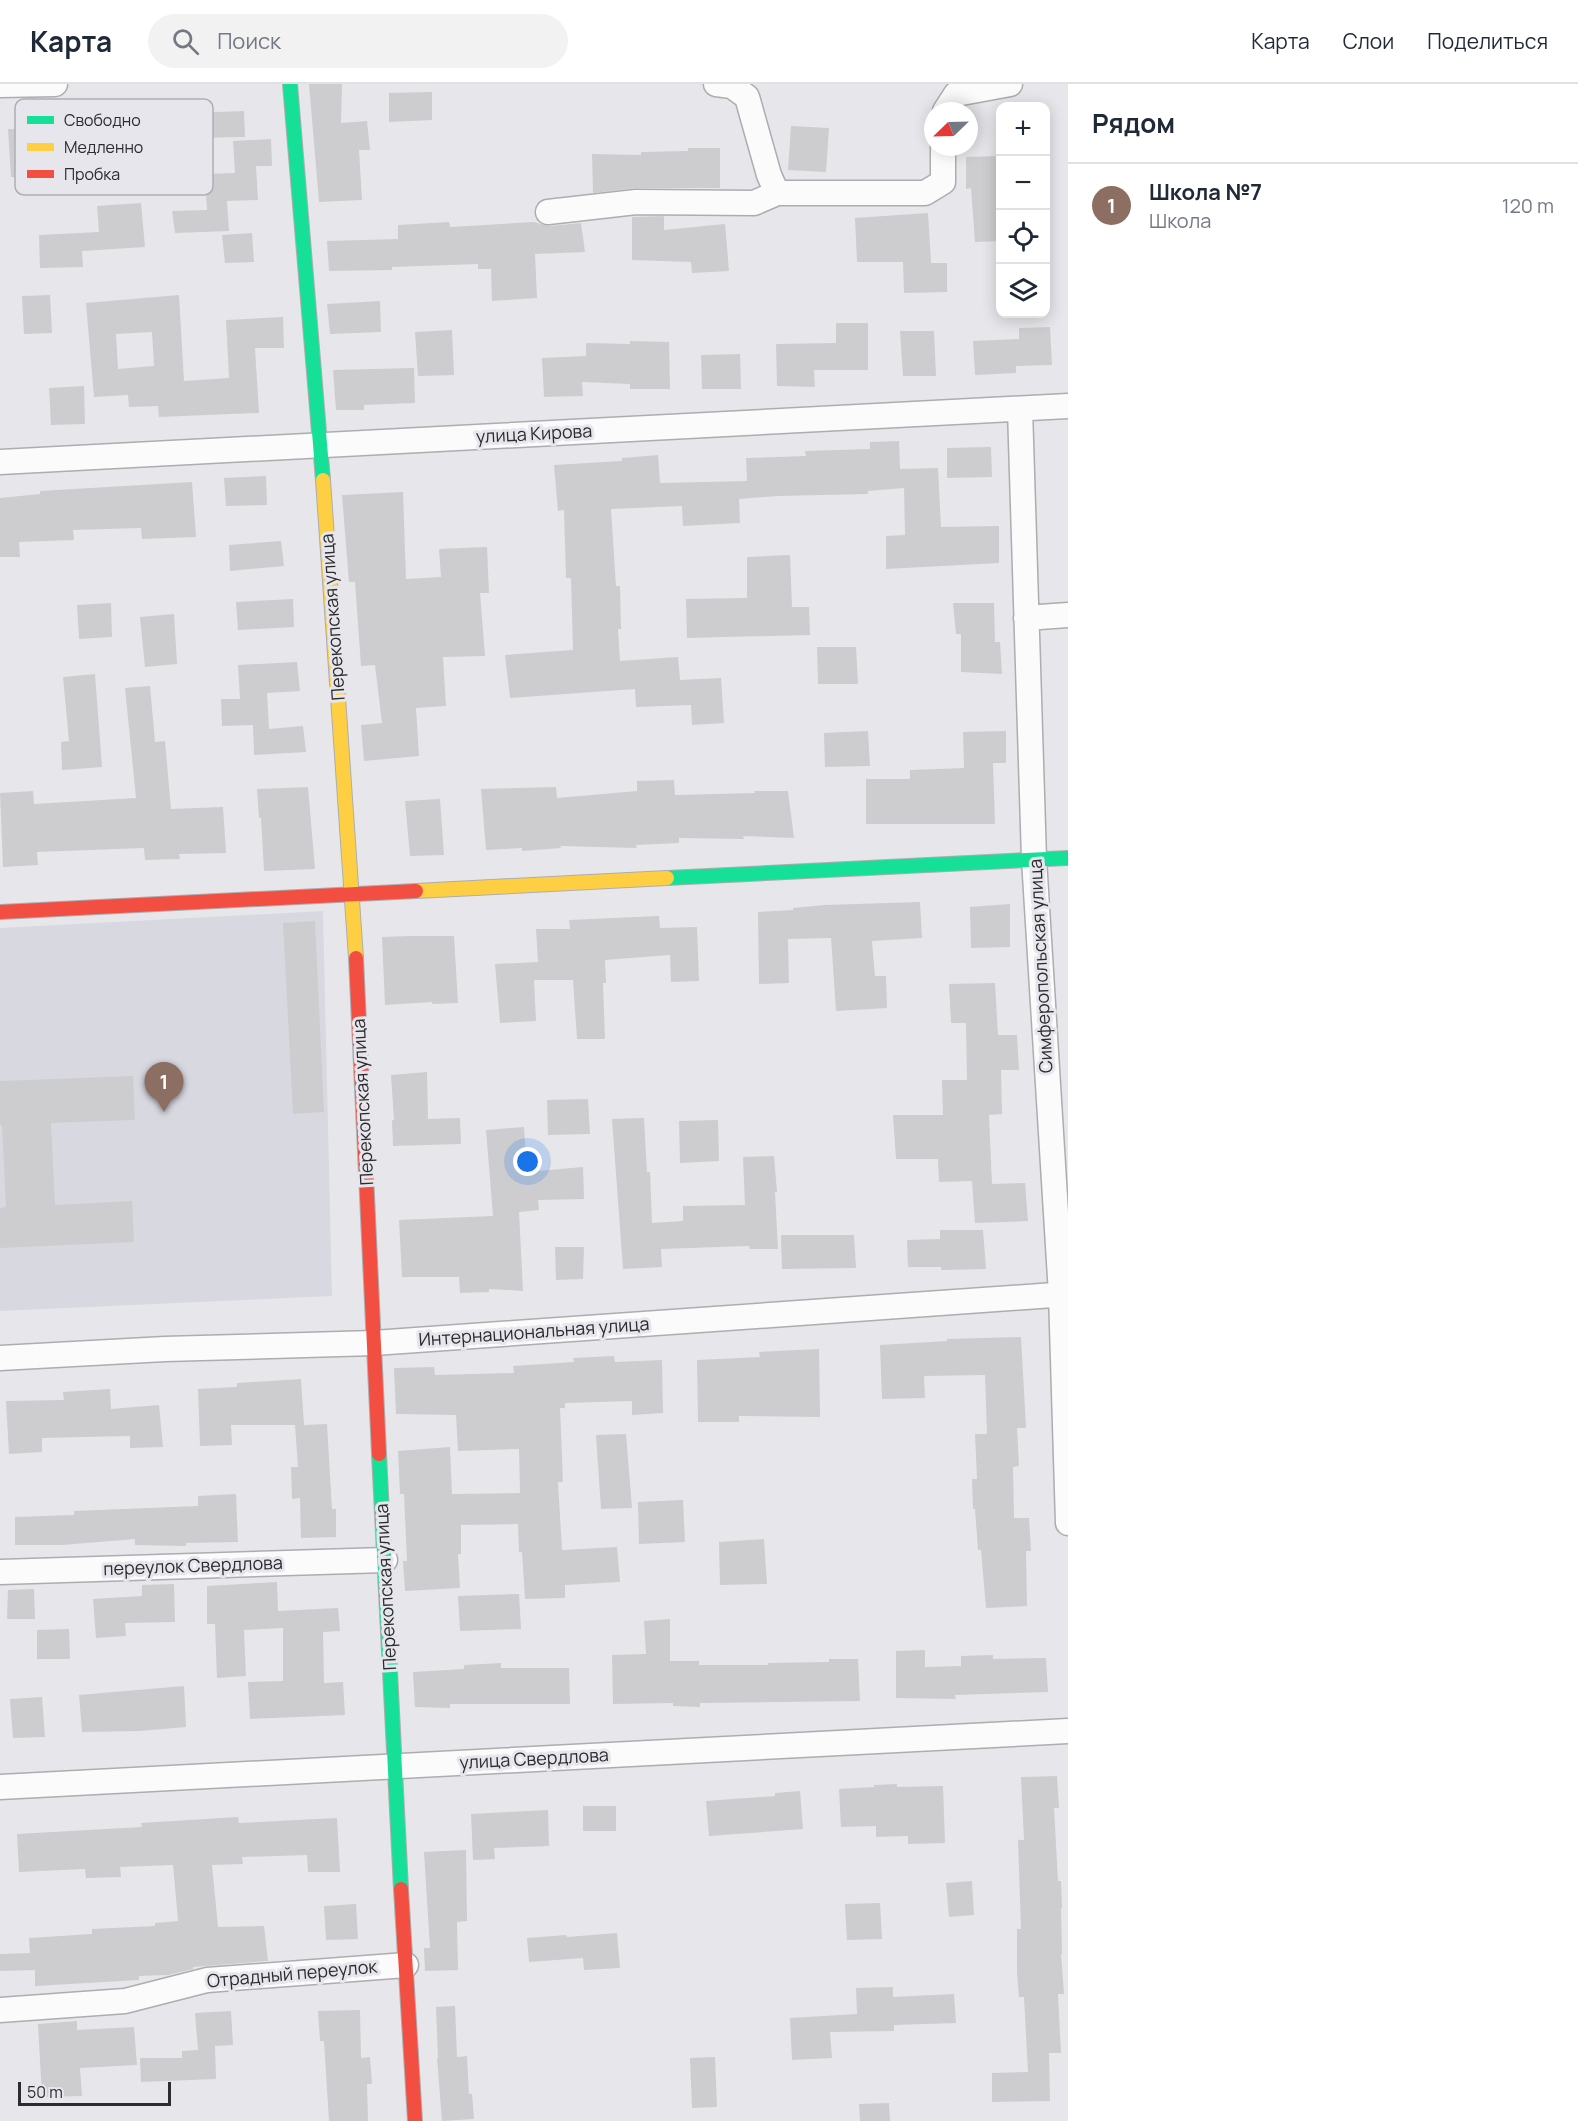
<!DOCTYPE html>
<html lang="ru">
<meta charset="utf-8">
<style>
body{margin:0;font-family:Manrope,sans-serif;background:#f2f2f3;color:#1f2937}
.controls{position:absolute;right:18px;top:18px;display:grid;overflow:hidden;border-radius:12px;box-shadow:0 3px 15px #0003}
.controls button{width:54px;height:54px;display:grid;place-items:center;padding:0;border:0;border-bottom:2px solid #e0e1e3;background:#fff;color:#1f2937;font:30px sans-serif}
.compass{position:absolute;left:924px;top:18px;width:54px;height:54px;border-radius:50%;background:#fff;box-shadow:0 3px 15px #0003;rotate:247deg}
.scale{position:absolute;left:18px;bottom:15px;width:153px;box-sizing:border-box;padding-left:6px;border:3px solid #2c2c2e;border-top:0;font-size:16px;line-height:21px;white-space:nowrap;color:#2c2c2e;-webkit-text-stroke:4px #e6e6ec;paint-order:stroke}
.you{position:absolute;left:528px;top:1078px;width:21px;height:21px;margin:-15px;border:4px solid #fff;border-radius:50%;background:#1a73e8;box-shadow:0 0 0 9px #1a73e833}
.badge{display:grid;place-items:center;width:39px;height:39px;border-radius:50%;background:#6d6d70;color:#fff;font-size:20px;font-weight:700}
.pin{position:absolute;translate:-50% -50px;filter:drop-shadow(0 2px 3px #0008)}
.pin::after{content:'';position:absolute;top:32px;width:21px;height:18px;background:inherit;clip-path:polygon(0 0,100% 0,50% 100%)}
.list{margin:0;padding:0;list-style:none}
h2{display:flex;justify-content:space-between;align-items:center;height:78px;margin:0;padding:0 24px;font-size:26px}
h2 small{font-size:20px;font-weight:400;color:#747a83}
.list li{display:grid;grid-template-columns:39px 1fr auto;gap:18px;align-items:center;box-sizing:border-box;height:84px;padding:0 24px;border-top:2px solid #e0e1e3}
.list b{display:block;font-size:22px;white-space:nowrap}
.list p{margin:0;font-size:20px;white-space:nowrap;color:#747a83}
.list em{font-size:20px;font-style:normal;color:#747a83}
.icon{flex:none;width:33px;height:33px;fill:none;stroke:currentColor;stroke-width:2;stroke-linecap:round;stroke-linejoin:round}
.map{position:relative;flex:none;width:1068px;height:2037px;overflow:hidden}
header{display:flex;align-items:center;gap:36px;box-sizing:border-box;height:84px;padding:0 30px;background:#fff;border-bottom:2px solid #e0e1e3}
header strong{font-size:28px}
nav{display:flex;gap:33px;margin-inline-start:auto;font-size:21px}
.search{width:420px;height:54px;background:#f2f2f3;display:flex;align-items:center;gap:15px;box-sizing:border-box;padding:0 21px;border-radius:33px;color:#747a83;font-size:22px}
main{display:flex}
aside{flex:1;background:#fff}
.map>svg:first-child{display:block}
</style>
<header>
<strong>Карта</strong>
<div class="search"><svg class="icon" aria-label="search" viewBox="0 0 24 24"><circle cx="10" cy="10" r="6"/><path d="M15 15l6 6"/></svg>Поиск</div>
<nav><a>Карта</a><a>Слои</a><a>Поделиться</a></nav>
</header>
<main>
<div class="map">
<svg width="1068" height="2037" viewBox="0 0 1068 2037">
<rect width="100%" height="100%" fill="#e7e7eb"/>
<path fill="#d8d8e1" d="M 323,827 L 332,1212 L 0,1227 L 0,844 Z"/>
<path fill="#cdcdd0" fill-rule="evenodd" d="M 309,0 L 342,0 L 341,39 L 367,37 L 370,66 L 359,66 L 362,116 L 319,118 Z
M 432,8 L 432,36 L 389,38 L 389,9 Z
M 244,27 L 245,53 L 185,54 L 186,71 L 166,72 L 162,30 Z
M 791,42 L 829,44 L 826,88 L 788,86 Z
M 8,45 L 37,45 L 38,93 L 11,93 Z
M 271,55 L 272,82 L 256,82 L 258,116 L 227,117 L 229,147 L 175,149 L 172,127 L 207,126 L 205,90 L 235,89 L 233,57 Z
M 688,64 L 720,64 L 720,104 L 636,104 L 593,109 L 592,70 L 641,71 L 641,68 L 688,67 Z
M 999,72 L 1000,104 L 996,104 L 1000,157 L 975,158 L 971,104 L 966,105 L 966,73 Z
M 141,119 L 145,163 L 82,167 L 83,183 L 40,184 L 39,151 L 99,148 L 97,122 Z
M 928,129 L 931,179 L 947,179 L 947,208 L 904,209 L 903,178 L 857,178 L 855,134 Z
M 664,132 L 664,146 L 725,140 L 729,187 L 692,189 L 691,178 L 632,176 L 632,133 Z
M 449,138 L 450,143 L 533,138 L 550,142 L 581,139 L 585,168 L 535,170 L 537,214 L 492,217 L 491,185 L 478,185 L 478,180 L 392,183 L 392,186 L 329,187 L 327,157 L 398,155 L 398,141 Z
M 252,149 L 254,178 L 225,179 L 222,151 Z
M 50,211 L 52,249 L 24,250 L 22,212 Z
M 179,211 L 184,297 L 229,294 L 226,236 L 283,233 L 284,264 L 255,264 L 259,329 L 159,333 L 158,322 L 129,323 L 128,311 L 94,313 L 86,219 ZM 152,248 L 154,282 L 118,285 L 116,250 Z
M 380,217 L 381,248 L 330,250 L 327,220 Z
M 836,239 L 868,239 L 868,286 L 814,286 L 815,303 L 777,302 L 776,260 L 836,259 Z
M 1050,243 L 1052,281 L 1016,282 L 1016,289 L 975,291 L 973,257 L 1019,255 L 1019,244 Z
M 452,246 L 454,291 L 418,292 L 415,248 Z
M 900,247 L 934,247 L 936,292 L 903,292 Z
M 630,257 L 669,258 L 670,305 L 630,305 L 630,300 L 582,298 L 583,312 L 544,313 L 542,274 L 586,272 L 586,259 L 630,260 Z
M 740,270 L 741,305 L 702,305 L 701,271 Z
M 414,284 L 415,319 L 364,321 L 364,326 L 336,326 L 333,286 Z
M 84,302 L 85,340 L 51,341 L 49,304 Z
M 899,357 L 900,385 L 938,384 L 941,443 L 999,442 L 999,479 L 886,485 L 886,452 L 905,451 L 904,404 L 868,407 L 868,410 L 778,412 L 739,415 L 740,439 L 683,442 L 682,422 L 611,425 L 616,502 L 620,502 L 621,545 L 618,545 L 620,577 L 678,573 L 680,596 L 721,594 L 724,639 L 692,641 L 691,621 L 636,623 L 635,605 L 510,614 L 505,571 L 573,566 L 571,494 L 566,494 L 564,426 L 558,427 L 554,381 L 622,377 L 622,374 L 658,371 L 660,399 L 747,397 L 746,374 L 806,372 L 805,367 L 870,365 L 870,358 Z
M 991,363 L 992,393 L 947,394 L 947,364 Z
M 266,392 L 267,421 L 226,422 L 224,394 Z
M 192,398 L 196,453 L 142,455 L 141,444 L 73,446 L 74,456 L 19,458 L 20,473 L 0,473 L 0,414 L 40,410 L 40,407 Z
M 403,408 L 406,495 L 441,493 L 439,465 L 487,463 L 489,509 L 480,509 L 485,572 L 443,573 L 446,622 L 416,624 L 419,672 L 364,677 L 361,641 L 382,639 L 375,581 L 361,582 L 355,498 L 349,498 L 342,411 Z
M 281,457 L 284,482 L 230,487 L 229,461 Z
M 790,471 L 792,523 L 809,523 L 810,551 L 687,554 L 686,515 L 747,514 L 747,473 Z
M 293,515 L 294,543 L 238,546 L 236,518 Z
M 111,519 L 112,553 L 79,555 L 77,521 Z
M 953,519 L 994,519 L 995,558 L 1000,558 L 1002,590 L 961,588 L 961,550 L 956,550 Z
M 174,530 L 177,580 L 145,583 L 140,533 Z
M 817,563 L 856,563 L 858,600 L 818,600 Z
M 297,578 L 300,607 L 267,609 L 269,645 L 303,642 L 306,668 L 254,671 L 253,641 L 222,642 L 221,615 L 240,615 L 238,581 Z
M 95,590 L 102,683 L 62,686 L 61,658 L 69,657 L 63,593 Z
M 150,602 L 155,658 L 165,657 L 171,725 L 223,723 L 226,769 L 179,770 L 180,775 L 145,776 L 144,764 L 37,768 L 38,781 L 3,783 L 0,709 L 33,707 L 34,720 L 136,714 L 125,604 Z
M 868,647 L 870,682 L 825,683 L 824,649 Z
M 1006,647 L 1006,679 L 993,679 L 995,740 L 866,740 L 866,695 L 910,695 L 910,686 L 964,684 L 963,648 Z
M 674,696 L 675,711 L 755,709 L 754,707 L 788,707 L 794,754 L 743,752 L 744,755 L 679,754 L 679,759 L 636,761 L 637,764 L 560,762 L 561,764 L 522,767 L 522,764 L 486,766 L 481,705 L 556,703 L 557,714 L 637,707 L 637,697 Z
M 308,703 L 315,785 L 264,787 L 261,734 L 259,734 L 257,705 Z
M 440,715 L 444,771 L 410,772 L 405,717 Z
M 920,818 L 922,854 L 872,857 L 875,892 L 886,892 L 887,924 L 836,927 L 831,854 L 788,855 L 789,899 L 759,900 L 758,828 L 793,826 L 793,824 L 825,821 Z
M 1010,820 L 1010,863 L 971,864 L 970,823 Z
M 659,832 L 660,844 L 697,843 L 699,897 L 671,898 L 670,871 L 605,876 L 606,899 L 603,899 L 605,955 L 577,955 L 573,896 L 534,896 L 536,937 L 500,939 L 495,880 L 538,878 L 536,845 L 570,845 L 569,836 Z
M 315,837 L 324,1028 L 293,1030 L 283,839 Z
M 410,852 L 454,852 L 458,919 L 432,920 L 432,918 L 385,921 L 382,853 Z
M 995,899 L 998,951 L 1017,951 L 1019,986 L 1001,986 L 1002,1030 L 989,1031 L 992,1100 L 1025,1099 L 1028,1137 L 975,1139 L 972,1097 L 939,1098 L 938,1075 L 896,1075 L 893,1031 L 943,1031 L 942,996 L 967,996 L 966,939 L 951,939 L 949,900 Z
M 427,988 L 428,1035 L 460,1034 L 461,1060 L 393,1062 L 392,1036 L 394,1036 L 391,991 Z
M 133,992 L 135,1036 L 51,1039 L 55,1121 L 132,1117 L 134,1158 L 0,1164 L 0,1124 L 6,1123 L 2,1041 L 0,1041 L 0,997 Z
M 588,1015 L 590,1050 L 548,1051 L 547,1016 Z
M 644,1034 L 647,1088 L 650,1088 L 652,1139 L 683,1137 L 683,1122 L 745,1121 L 743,1073 L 774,1072 L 777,1108 L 775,1108 L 778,1165 L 750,1165 L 749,1162 L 661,1165 L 662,1183 L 623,1185 L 612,1035 Z
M 718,1036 L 719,1077 L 680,1079 L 679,1037 Z
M 524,1043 L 527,1088 L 583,1083 L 584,1115 L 538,1116 L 539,1126 L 519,1128 L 523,1207 L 489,1205 L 489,1208 L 460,1209 L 459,1193 L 402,1193 L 399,1136 L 493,1132 L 486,1046 Z
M 940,1146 L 983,1146 L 986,1185 L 941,1186 L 941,1183 L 908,1183 L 907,1156 L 940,1155 Z
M 781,1151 L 854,1151 L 856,1184 L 782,1185 Z
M 555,1163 L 584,1163 L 583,1195 L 556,1196 Z
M 1021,1253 L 1026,1344 L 1017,1344 L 1019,1382 L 1013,1383 L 1014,1434 L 1029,1434 L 1031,1467 L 1026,1467 L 1027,1522 L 986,1524 L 981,1466 L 978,1466 L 975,1425 L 973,1425 L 972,1395 L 977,1395 L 975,1350 L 987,1350 L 985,1291 L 924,1292 L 925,1314 L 882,1315 L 880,1261 L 947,1257 L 947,1255 Z
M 819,1265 L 820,1333 L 739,1332 L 739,1338 L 698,1338 L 697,1276 L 760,1273 L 759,1268 Z
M 614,1272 L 615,1278 L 662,1276 L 663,1329 L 632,1331 L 632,1317 L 565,1319 L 565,1324 L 560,1324 L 563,1398 L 558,1398 L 562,1466 L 617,1463 L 620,1498 L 565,1501 L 565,1514 L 525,1515 L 522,1468 L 519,1468 L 518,1440 L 461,1441 L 461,1470 L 458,1470 L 460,1504 L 405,1507 L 403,1477 L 407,1477 L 404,1410 L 400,1410 L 398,1367 L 450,1363 L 452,1410 L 520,1409 L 519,1365 L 458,1367 L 456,1331 L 396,1330 L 394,1284 L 434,1283 L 435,1291 L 514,1289 L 513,1282 L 574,1278 L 573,1274 Z
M 301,1295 L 304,1341 L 327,1340 L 332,1425 L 336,1425 L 336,1453 L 301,1454 L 300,1414 L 292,1415 L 291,1383 L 298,1383 L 295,1341 L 300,1341 L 231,1341 L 232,1361 L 200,1362 L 198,1305 L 237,1303 L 237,1299 Z
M 110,1305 L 111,1325 L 159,1321 L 163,1363 L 130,1364 L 130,1352 L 42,1354 L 42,1368 L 9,1370 L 6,1317 L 64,1316 L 63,1308 Z
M 626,1350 L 632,1424 L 601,1425 L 596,1351 Z
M 236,1410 L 238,1458 L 186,1459 L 186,1462 L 135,1461 L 135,1455 L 62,1461 L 15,1461 L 15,1433 L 74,1431 L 74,1427 L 198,1422 L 198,1412 Z
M 683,1416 L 685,1458 L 639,1460 L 638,1418 Z
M 764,1455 L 767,1500 L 720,1501 L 719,1458 Z
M 277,1498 L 278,1527 L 338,1524 L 340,1547 L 323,1548 L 324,1599 L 343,1598 L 345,1631 L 250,1635 L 248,1598 L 283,1597 L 283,1544 L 244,1546 L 246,1592 L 217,1594 L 215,1540 L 207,1540 L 207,1502 Z
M 174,1500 L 175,1538 L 125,1539 L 126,1552 L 96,1554 L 93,1515 L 142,1512 L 142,1501 Z
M 34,1505 L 35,1535 L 7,1535 L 8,1506 Z
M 519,1510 L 521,1545 L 460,1547 L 458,1512 Z
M 670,1535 L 670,1577 L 699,1577 L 699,1581 L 768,1581 L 768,1579 L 829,1578 L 829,1575 L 858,1575 L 860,1617 L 700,1619 L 700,1623 L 673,1622 L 673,1619 L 613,1620 L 612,1571 L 646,1570 L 644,1537 Z
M 69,1545 L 70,1575 L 37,1575 L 37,1546 Z
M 925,1566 L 925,1583 L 961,1582 L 961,1572 L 993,1571 L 993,1575 L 1046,1574 L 1048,1608 L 955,1611 L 956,1615 L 896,1614 L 896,1567 Z
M 501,1579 L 501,1584 L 569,1584 L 570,1620 L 450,1620 L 450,1624 L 415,1623 L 413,1588 L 464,1585 L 464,1581 Z
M 184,1602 L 186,1643 L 140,1647 L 82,1648 L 79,1611 Z
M 42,1613 L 45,1653 L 13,1654 L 10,1615 Z
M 1057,1692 L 1059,1724 L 1054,1724 L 1058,1797 L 1061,1797 L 1062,1824 L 1061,1824 L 1062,1870 L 1061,1870 L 1064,1910 L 1058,1910 L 1061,1969 L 1049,1969 L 1050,2017 L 992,2018 L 992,1989 L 1028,1988 L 1024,1913 L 1019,1913 L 1017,1888 L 1017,1845 L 1021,1845 L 1018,1756 L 1024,1756 L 1021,1693 Z
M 897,1700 L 897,1703 L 943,1702 L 945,1759 L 908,1760 L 908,1752 L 876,1753 L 876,1742 L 841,1743 L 839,1705 L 874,1703 L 874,1701 Z
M 800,1707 L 803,1745 L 709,1752 L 706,1717 L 775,1712 L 775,1709 Z
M 583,1722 L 616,1722 L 616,1747 L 583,1747 Z
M 548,1726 L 549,1762 L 494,1764 L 495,1775 L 473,1776 L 471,1730 Z
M 238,1733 L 239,1739 L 337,1734 L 340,1788 L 308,1788 L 307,1771 L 242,1773 L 243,1780 L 212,1781 L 218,1843 L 264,1842 L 268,1877 L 193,1883 L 193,1885 L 168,1891 L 139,1892 L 139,1896 L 35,1902 L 35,1886 L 0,1887 L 0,1870 L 30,1869 L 29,1854 L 92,1850 L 92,1845 L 155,1842 L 155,1839 L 178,1837 L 173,1781 L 120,1783 L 121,1793 L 86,1794 L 85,1785 L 19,1788 L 17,1750 L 142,1743 L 141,1739 Z
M 466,1766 L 467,1837 L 457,1838 L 458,1886 L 425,1887 L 424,1864 L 430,1864 L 424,1768 Z
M 972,1797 L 974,1831 L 949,1833 L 946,1799 Z
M 880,1819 L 882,1855 L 847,1856 L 845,1820 Z
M 356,1820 L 358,1855 L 326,1856 L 324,1822 Z
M 617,1849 L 620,1884 L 584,1886 L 583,1874 L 529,1878 L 527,1854 L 566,1851 L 567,1853 Z
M 893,1903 L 893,1913 L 954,1910 L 956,1939 L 894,1941 L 894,1947 L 830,1948 L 832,1974 L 792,1976 L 790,1934 L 857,1930 L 856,1904 Z
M 455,1922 L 457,1973 L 467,1972 L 469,2010 L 472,2010 L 474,2035 L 442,2037 L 437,1974 L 438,1974 L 436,1923 Z
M 360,1926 L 361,1974 L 370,1973 L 372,2000 L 367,2000 L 368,2037 L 329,2037 L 324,1957 L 320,1957 L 318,1927 Z
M 231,1927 L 233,1961 L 215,1962 L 216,1995 L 141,1998 L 140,1974 L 182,1974 L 182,1967 L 198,1966 L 195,1929 Z
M 77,1937 L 77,1946 L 134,1943 L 137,1981 L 80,1984 L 82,2012 L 42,2013 L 38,1940 Z
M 715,1973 L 717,2023 L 692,2024 L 690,1974 Z
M 889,2019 L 890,2037 L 860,2037 L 859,2020 Z"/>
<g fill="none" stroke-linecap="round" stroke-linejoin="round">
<g stroke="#adadb0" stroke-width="27">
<path id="street" d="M 716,0 L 732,2 L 747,13 L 769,91 L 777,109 L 925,109 L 943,98 L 943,63
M 0,1 L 55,0
M 945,27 L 956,10 L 1010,0
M 548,128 L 636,118 L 754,119 L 777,109
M 1020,325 L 1034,775 L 1061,1210 L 1068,1439
M 0,378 L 1068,322
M 1026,534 L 1068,531
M 0,1274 L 165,1265 L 374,1259 L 1068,1210
M 0,1488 L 385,1476
M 0,1703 L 1068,1647
M 0,1926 L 125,1917 L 207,1896 L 406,1881"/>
</g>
<g stroke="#adadb0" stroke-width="16">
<path id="fast" d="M 290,0 L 323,396
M 667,794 L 1068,774
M 379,1370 L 401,1805"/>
</g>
<g stroke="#adadb0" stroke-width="16">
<path id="slow" d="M 323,396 L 356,874
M 416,807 L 667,794"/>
</g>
<g stroke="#adadb0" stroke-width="16">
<path id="jam" d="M 0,828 L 416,807
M 356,874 L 379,1370
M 401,1805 L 415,2037"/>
</g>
<use href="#street" stroke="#fbfbfc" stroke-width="24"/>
<use href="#fast" stroke="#16e098" stroke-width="14"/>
<use href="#slow" stroke="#ffcf43" stroke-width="14"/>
<use href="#jam" stroke="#f24e42" stroke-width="14"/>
</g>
<g text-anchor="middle" stroke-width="6" stroke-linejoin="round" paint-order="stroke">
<g font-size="18" fill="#2c2c2e" stroke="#e6e6ec">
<text transform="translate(534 350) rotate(-3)" y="6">улица Кирова</text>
<text transform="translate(333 533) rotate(-94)" y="6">Перекопская улица</text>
<text transform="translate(1041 882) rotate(-93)" y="6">Симферопольская улица</text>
<text transform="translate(363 1018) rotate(-93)" y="6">Перекопская улица</text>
<text transform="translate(534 1248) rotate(-4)" y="6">Интернациональная улица</text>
<text transform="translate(193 1482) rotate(-2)" y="6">переулок Свердлова</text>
<text transform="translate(386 1503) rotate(-93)" y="6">Перекопская улица</text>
<text transform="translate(534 1675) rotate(-3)" y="6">улица Свердлова</text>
<text transform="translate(292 1890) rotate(-5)" y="6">Отрадный переулок</text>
</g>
</g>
<rect x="15" y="15" width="198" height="96" rx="9" fill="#e6e6ec" stroke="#aeaeb3" stroke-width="1.5"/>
<rect x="27" y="32" width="27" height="8" fill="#16e098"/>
<rect x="27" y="59" width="27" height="8" fill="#ffcf43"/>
<rect x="27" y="86" width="27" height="8" fill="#f24e42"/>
<g font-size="16" fill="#2c2c2e">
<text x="64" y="42">Свободно</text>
<text x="64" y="69">Медленно</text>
<text x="64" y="96">Пробка</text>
</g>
</svg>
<div class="controls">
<button>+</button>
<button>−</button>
<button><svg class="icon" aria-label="locate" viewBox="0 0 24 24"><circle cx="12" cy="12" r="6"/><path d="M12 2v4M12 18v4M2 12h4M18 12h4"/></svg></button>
<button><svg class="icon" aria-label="layers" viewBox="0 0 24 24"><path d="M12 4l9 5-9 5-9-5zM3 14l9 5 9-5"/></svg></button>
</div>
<svg class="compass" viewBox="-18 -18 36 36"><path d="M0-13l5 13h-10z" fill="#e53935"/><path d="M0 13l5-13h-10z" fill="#747a83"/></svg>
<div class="scale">50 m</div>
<div class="you"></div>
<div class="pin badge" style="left:164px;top:1028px;background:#8d6e63">1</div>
</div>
<aside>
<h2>Рядом<small></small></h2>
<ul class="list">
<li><span class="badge" style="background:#8d6e63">1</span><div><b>Школа №7</b><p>Школа</p></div><em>120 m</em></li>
</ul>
</aside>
</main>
